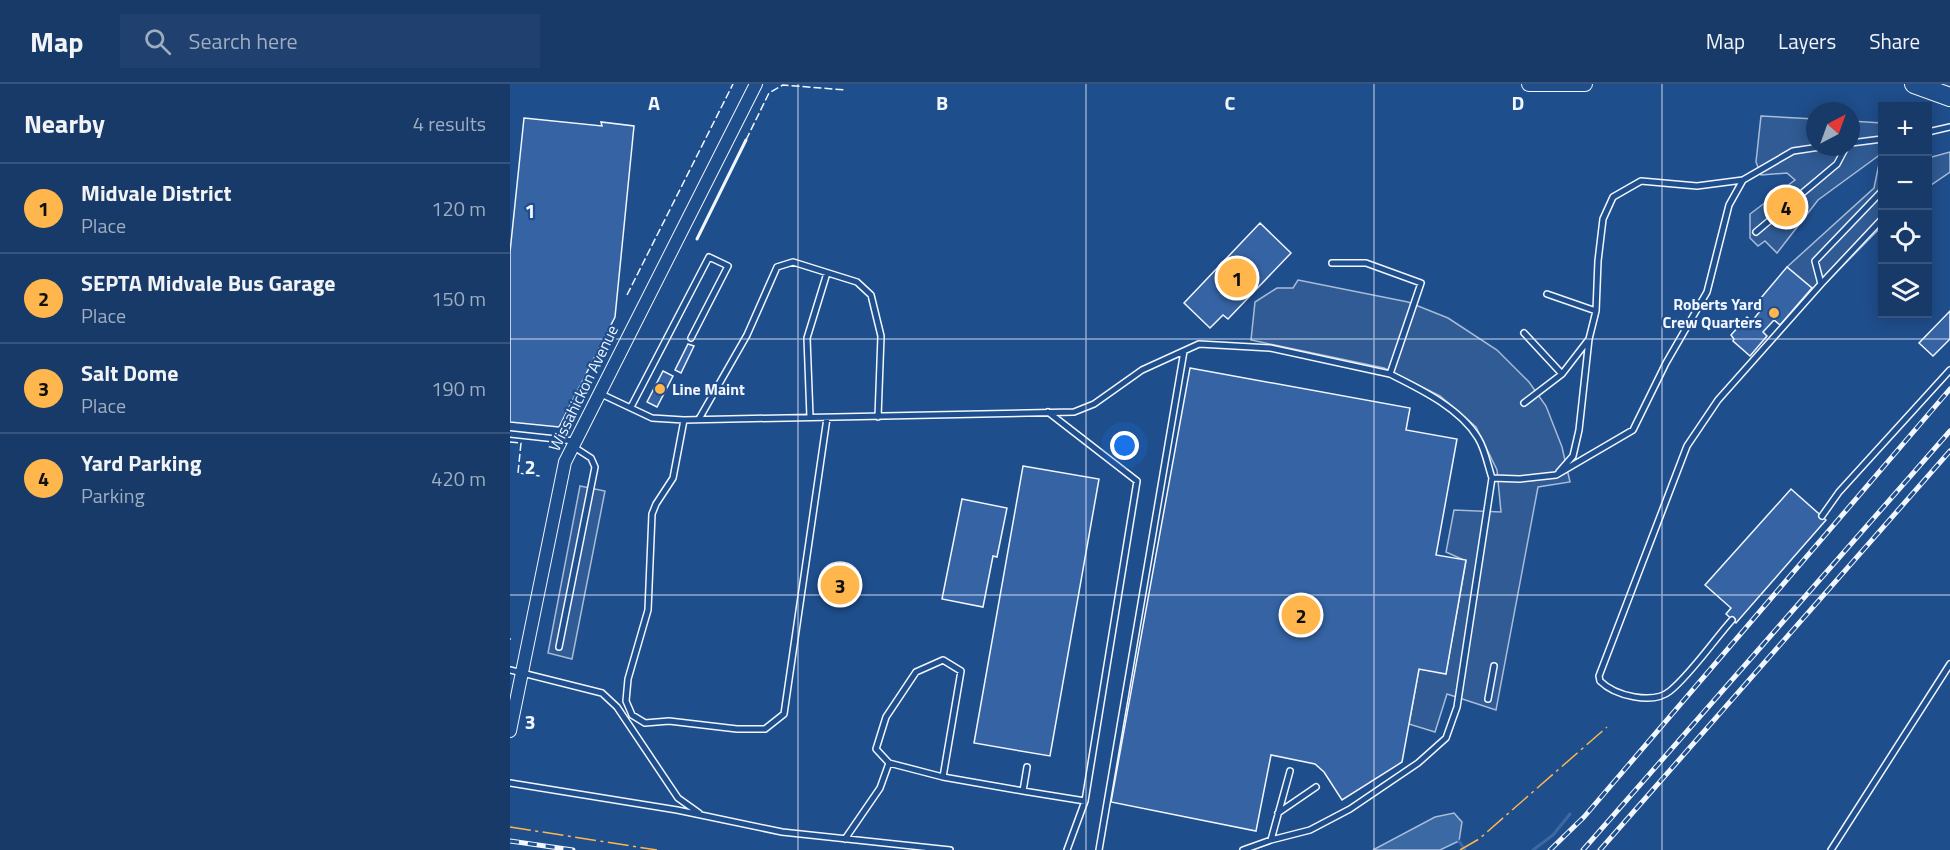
<!DOCTYPE html>
<meta charset="utf-8">
<style>
body{margin:0;font-family:"Titillium Web",sans-serif;background:#20416f;color:#f1f3f6}
.controls{position:absolute;right:18px;top:18px;display:grid;overflow:hidden;border-radius:0px;box-shadow:0 3px 15px #0003}
.controls button{width:54px;height:54px;display:grid;place-items:center;padding:0;border:0;border-bottom:2px solid #36547d;background:#173a69;color:#f1f3f6;font:30px sans-serif}
.compass{position:absolute;left:1296px;top:18px;width:54px;height:54px;border-radius:50%;background:#173a69;box-shadow:0 3px 15px #0003;rotate:41deg}
.you{position:absolute;left:615px;top:362px;width:21px;height:21px;margin:-15px;border:4px solid #fff;border-radius:50%;background:#1a73e8;box-shadow:0 0 0 9px #1a73e833}
.badge{display:grid;place-items:center;width:39px;height:39px;border-radius:50%;background:#ffb74d;color:#111;font-size:20px;font-weight:700}
.pin{position:absolute;translate:-50% -50%;border:3px solid #fff;box-shadow:0 2px 6px #0006}
.list{margin:0;padding:0;list-style:none}
h2{display:flex;justify-content:space-between;align-items:center;height:78px;margin:0;padding:0 24px;font-size:26px}
h2 small{font-size:20px;font-weight:400;color:#9eadc0}
.list li{display:grid;grid-template-columns:39px 1fr auto;gap:18px;align-items:center;box-sizing:border-box;height:90px;padding:0 24px;border-top:2px solid #36547d}
.list b{display:block;font-size:22px;white-space:nowrap}
.list p{margin:0;font-size:20px;white-space:nowrap;color:#9eadc0}
.list em{font-size:20px;font-style:normal;color:#9eadc0}
.icon{flex:none;width:33px;height:33px;fill:none;stroke:currentColor;stroke-width:2;stroke-linecap:round;stroke-linejoin:round}
.map{position:relative;flex:none;width:1440px;height:766px;overflow:hidden}
header{display:flex;align-items:center;gap:36px;box-sizing:border-box;height:84px;padding:0 30px;background:#173a69;border-bottom:2px solid #36547d}
header strong{font-size:28px}
nav{display:flex;gap:33px;margin-inline-start:auto;font-size:21px}
.search{width:420px;height:54px;background:#20416f;display:flex;align-items:center;gap:15px;box-sizing:border-box;padding:0 21px;border-radius:0px;color:#9eadc0;font-size:22px}
main{display:flex}
aside{flex:1;background:#173a69}
.map>svg:first-child{display:block}
</style>
<header>
<strong>Map</strong>
<div class="search"><svg class="icon" aria-label="search" viewBox="0 0 24 24"><circle cx="10" cy="10" r="6"/><path d="M15 15l6 6"/></svg>Search here</div>
<nav><a>Map</a><a>Layers</a><a>Share</a></nav>
</header>
<main>
<aside>
<h2>Nearby<small>4 results</small></h2>
<ul class="list">
<li><span class="badge">1</span><div><b>Midvale District</b><p>Place</p></div><em>120 m</em></li>
<li><span class="badge">2</span><div><b>SEPTA Midvale Bus Garage</b><p>Place</p></div><em>150 m</em></li>
<li><span class="badge">3</span><div><b>Salt Dome</b><p>Place</p></div><em>190 m</em></li>
<li><span class="badge">4</span><div><b>Yard Parking</b><p>Parking</p></div><em>420 m</em></li>
</ul>
</aside>
<div class="map">
<svg width="1440" height="766" viewBox="0 0 1440 766">
<rect width="100%" height="100%" fill="#1f4e8c"/>
<path fill="#305b95" stroke="#a8bbd7" stroke-width="1.5" d="M 1251,32 L 1305,35 L 1305,63 L 1341,63 L 1341,37 L 1372,39 L 1372,142 L 1307,208 L 1277,183 L 1364,104 L 1371,70 L 1308,116 L 1267,169 L 1255,157 L 1248,162 L 1240,154 L 1240,130 L 1285,96 L 1277,89 L 1251,91 L 1246,78 Z
M 1440,68 L 1440,88 L 1418,103 L 1418,74 Z
M 788,196 L 898,218 L 938,234 L 987,266 L 1019,298 L 1036,322 L 1052,363 L 1060,398 L 1028,403 L 986,626 L 937,610 L 925,648 L 899,640 L 909,585 L 936,589 L 956,477 L 936,468 L 944,426 L 991,428 L 987,386 L 966,343 L 930,312 L 874,284 L 741,256 L 745,218 L 767,204 L 783,204 Z
M 70,402 L 95,407 L 62,575 L 38,569 Z"/>
<path fill="#3b69a3" stroke="#a8bbd7" stroke-width="1.5" d="M 944,729 L 952,738 L 949,757 L 930,766 L 863,766 L 925,733 Z"/>
<g fill="none" stroke-linecap="round" stroke-linejoin="round">
<path stroke="#3b69a3" stroke-width="3" d="M 949,757 L 955,766
M 1023,766 L 1043,751 L 1060,730"/>
</g>
<path fill="#3563a3" stroke="#f2f6ff" stroke-width="1.5" d="M 14,34 L 92,42 L 91,38 L 124,42 L 105,233 L 49,343 L 0,338 L 0,168 Z
M 750,139 L 781,169 L 718,235 L 713,231 L 700,244 L 674,219 Z
M 1277,183 L 1302,204 L 1270,241 L 1264,236 L 1253,248 L 1257,252 L 1240,272 L 1223,257 L 1224,255 L 1221,251 L 1237,233 L 1242,237 L 1251,226 L 1245,221 Z
M 1440,227 L 1440,255 L 1423,272 L 1409,259 Z
M 178,260 L 184,262 L 171,289 L 165,286 Z
M 680,284 L 900,324 L 896,346 L 947,355 L 926,471 L 956,476 L 936,590 L 909,585 L 892,678 L 832,716 L 814,688 L 805,680 L 761,671 L 746,747 L 601,718 Z
M 153,287 L 163,292 L 147,323 L 137,318 Z
M 513,382 L 589,395 L 540,672 L 464,659 Z
M 1281,405 L 1316,436 L 1226,539 L 1216,530 L 1221,524 L 1195,501 Z
M 452,415 L 497,424 L 487,473 L 483,472 L 473,523 L 432,515 Z
M309 499a21 21 0 1 1 42 0a21 21 0 1 1-42 0Z"/>
<g fill="none" stroke-linecap="round" stroke-linejoin="round">
<g stroke="#f2f6ff" stroke-width="8">
<path id="service" d="M 1418,48 L 1440,43
M 1341,59 L 1372,55
M 1372,107 L 1305,177 L 1311,200 L 1372,135
M 1246,148 L 1327,80 L 1336,63
M 1037,210 L 1086,227 L 1079,255 L 1052,290
M 1086,227 L 1088,177 L 1093,135 L 1103,113 L 1131,97 L 1187,102 L 1233,96 L 1283,67 L 1310,63
M 880,290 C 910,305 950,324 968,354 C 975,365 978,382 982,394 L 1010,395 L 1046,391 L 1123,346 L 1156,279 L 1197,208 L 1219,121 L 1233,96
M 89,309 L 142,334 L 174,336 L 564,328 L 584,320 L 632,286 L 689,260 L 760,264 L 880,290 L 911,199 L 856,179 L 822,179
M 1014,319 L 1052,290 L 1014,249
M 121,323 L 199,173 L 218,182 L 181,254
M 538,328 L 627,397 L 575,717
M 300,333 L 297,254 L 317,189
M 189,335 L 237,251 L 267,183 L 283,178 L 347,198 L 361,211 L 371,252 L 368,333
M 174,336 L 163,394 L 146,420 L 142,430 L 138,526 L 118,595 L 116,617 L 122,631 L 135,639 L 159,637 L 227,645 L 255,645 L 274,630 L 317,334
M 0,350 L 64,357
M 1049,388 L 1063,372 L 1069,346 L 1079,255
M 1312,432 L 1329,408 L 1440,286
M 1222,536 C 1204,556 1181,590 1160,607 C 1143,621 1105,612 1090,597 L 1089,592 L 1177,362 L 1208,316 L 1311,200
M 49,563 L 85,383 L 81,374 L 64,363
M 0,586 L 92,609 L 107,623 L 168,714 L 189,729
M 978,615 L 984,582
M 517,683 L 513,707 L 575,717 L 557,766
M 780,687 L 761,756 L 800,746 L 840,725 L 908,679 L 936,654 L 947,623 L 982,394
M 433,693 L 379,679 L 366,665 L 376,633 L 406,588 L 433,576 L 451,587 L 433,693 L 513,707
M 0,699 L 167,726 L 272,748 L 440,766
M 768,729 L 806,703
M 335,755 L 370,704 L 379,679
M 589,766 L 674,267
M 733,766 L 761,756
M 1321,766 L 1440,580"/>
</g>
<g stroke="#f2f6ff" stroke-width="14">
<path id="tertiary" d="M 0,647 L 55,378 L 246,0"/>
</g>
<g stroke="#f2f6ff" stroke-width="16">
<path id="secondary" d="M 1019,0 L 1075,0"/>
</g>
<g stroke="#f2f6ff" stroke-width="20">
<path id="motorway" d="M 1404,0 L 1440,13"/>
</g>
<path stroke="#b3c4dc" stroke-width="2" stroke-dasharray="4.5 3" stroke-linecap="butt" d="M 0,555 L 1,555"/>
<use href="#service" stroke="#1f4e8c" stroke-width="5"/>
<use href="#tertiary" stroke="#1f4e8c" stroke-width="12"/>
<use href="#secondary" stroke="#1f4e8c" stroke-width="14"/>
<use href="#motorway" stroke="#1f4e8c" stroke-width="18"/>
<g stroke="#f2f6ff" stroke-width="5">
<path id="rail" d="M 0,757 L 63,766
M 1040,766 L 1074,733 L 1440,305
M 1073,766 L 1440,347
M 1090,766 L 1440,367"/>
</g>
<use href="#rail" stroke="#1f4e8c" stroke-width="3" stroke-dasharray="9" stroke-linecap="butt"/>
<path stroke="#f2f6ff" stroke-width="1.5" stroke-dasharray="8 3" stroke-linecap="butt" d="M 236,56 L 259,9 L 273,1 L 336,6
M 117,211 L 223,0
M 0,358 L 11,359 L 8,389 L 30,392"/>
<path stroke="#f2f6ff" stroke-width="3" d="M 187,155 L 236,56"/>
<path stroke="#ffb74d" stroke-width="1.5" stroke-dasharray="21 4.5 3 4.5" stroke-linecap="butt" d="M 0,743 L 147,766
M 950,766 L 969,755 L 1097,643"/>
</g>
<path fill="none" stroke="#f2f6ff" stroke-width="1.5" stroke-opacity="0.55" d="M 288,0 L 288,766M 576,0 L 576,766M 864,0 L 864,766M 1152,0 L 1152,766M 0,255 L 1440,255M 0,511 L 1440,511"/>
<g fill="#ffb74d" stroke="#1f4e8c" stroke-width="2">
<circle cx="1264" cy="229" r="6"/>
<circle cx="150" cy="305" r="6"/>
</g>
<g text-anchor="middle" stroke-width="4.5" stroke-linejoin="round" paint-order="stroke">
<g font-size="16" font-weight="bold" fill="#f2f6ff" stroke="#1f4e8c" text-anchor="end">
<text x="1252" y="226">Roberts Yard<tspan x="1252" dy="18">Crew Quarters</tspan></text>
<text x="162" y="311" text-anchor="start">Line Maint</text>
</g>
<g font-size="16" fill="#f2f6ff" stroke="#1f4e8c">
<text transform="translate(73 304) rotate(-64)" y="6">Wissahickon Avenue</text>
</g>
</g>
<g font-size="20" text-anchor="middle" font-weight="bold" fill="#f2f6ff" stroke="#1f4e8c" stroke-width="4.5" stroke-linejoin="round" paint-order="stroke">
<text x="144" y="26">A</text>
<text x="432" y="26">B</text>
<text x="720" y="26">C</text>
<text x="1008" y="26">D</text>
<text x="20" y="134">1</text>
<text x="20" y="390">2</text>
<text x="20" y="645">3</text>
</g>
</svg>
<div class="controls">
<button>+</button>
<button>−</button>
<button><svg class="icon" aria-label="locate" viewBox="0 0 24 24"><circle cx="12" cy="12" r="6"/><path d="M12 2v4M12 18v4M2 12h4M18 12h4"/></svg></button>
<button><svg class="icon" aria-label="layers" viewBox="0 0 24 24"><path d="M12 4l9 5-9 5-9-5zM3 14l9 5 9-5"/></svg></button>
</div>
<svg class="compass" viewBox="-18 -18 36 36"><path d="M0-13l5 13h-10z" fill="#e53935"/><path d="M0 13l5-13h-10z" fill="#9eadc0"/></svg>
<div class="you"></div>
<div class="pin badge" style="left:727px;top:194px">1</div>
<div class="pin badge" style="left:791px;top:531px">2</div>
<div class="pin badge" style="left:330px;top:501px">3</div>
<div class="pin badge" style="left:1276px;top:123px">4</div>
</div>
</main>
